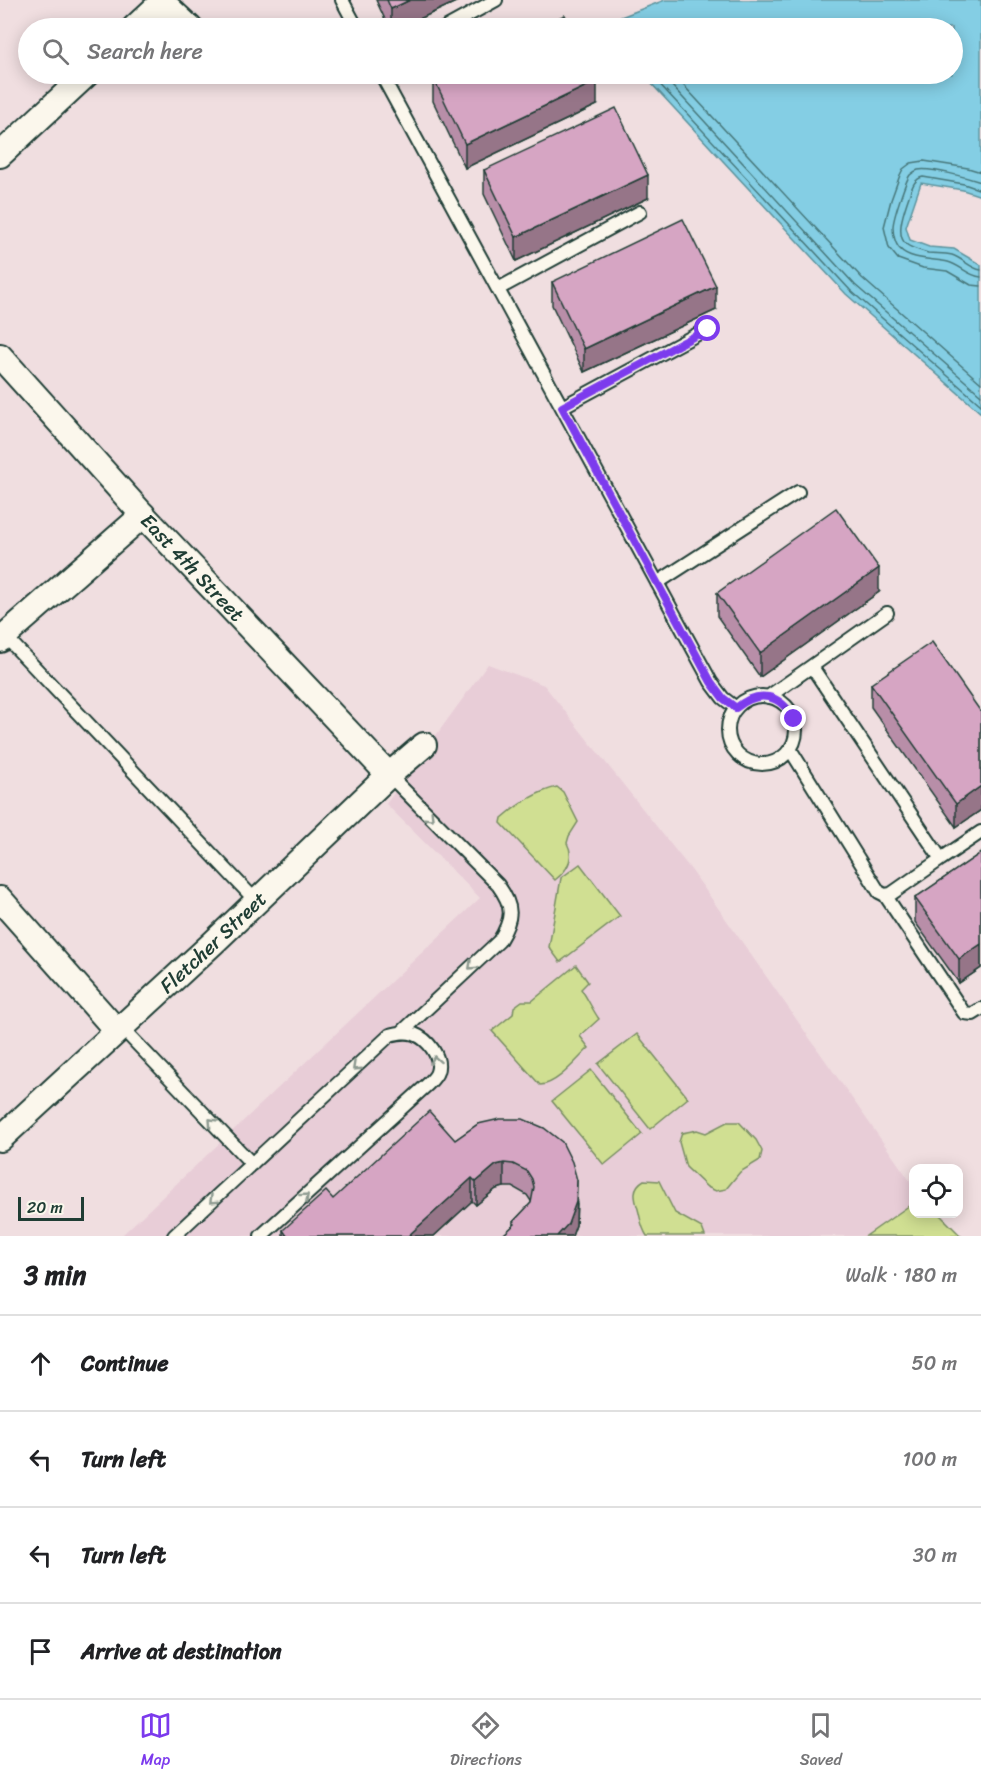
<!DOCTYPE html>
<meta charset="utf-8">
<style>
body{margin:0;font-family:Sriracha,sans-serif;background:#f6f6f6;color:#202124}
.controls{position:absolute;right:18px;bottom:18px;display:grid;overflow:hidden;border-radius:12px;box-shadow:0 3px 15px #0003}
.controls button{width:54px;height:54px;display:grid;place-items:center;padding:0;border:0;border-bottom:2px solid #e0e0e0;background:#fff;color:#202124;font:30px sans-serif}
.scale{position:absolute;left:18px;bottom:15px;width:66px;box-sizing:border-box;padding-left:6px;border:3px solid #1f3d34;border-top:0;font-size:16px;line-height:21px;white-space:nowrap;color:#1f3d34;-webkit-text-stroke:4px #fbf7ec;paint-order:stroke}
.stop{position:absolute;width:18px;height:18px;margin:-14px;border:4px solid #7c3aed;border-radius:50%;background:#fff}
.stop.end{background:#7c3aed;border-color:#fff;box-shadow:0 2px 6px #0008}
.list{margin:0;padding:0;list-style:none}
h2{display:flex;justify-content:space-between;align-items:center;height:78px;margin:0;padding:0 24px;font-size:26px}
h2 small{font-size:20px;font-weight:400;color:#757577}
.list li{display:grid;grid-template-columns:39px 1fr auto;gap:18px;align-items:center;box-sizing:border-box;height:96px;padding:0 24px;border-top:2px solid #e0e0e0}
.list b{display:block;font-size:22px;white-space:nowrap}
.list em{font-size:20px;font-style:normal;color:#757577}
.icon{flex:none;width:33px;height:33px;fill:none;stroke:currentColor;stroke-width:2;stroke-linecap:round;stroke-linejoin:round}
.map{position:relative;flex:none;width:981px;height:1236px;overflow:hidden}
.search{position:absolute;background:#fff;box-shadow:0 3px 15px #0003;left:18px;right:18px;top:18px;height:66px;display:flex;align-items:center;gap:15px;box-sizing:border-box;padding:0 21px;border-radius:33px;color:#757577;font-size:22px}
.sheet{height:462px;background:#fff}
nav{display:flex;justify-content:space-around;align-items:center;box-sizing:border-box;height:84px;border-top:2px solid #e0e0e0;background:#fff;font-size:16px;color:#757577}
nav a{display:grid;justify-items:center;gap:3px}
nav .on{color:#7c3aed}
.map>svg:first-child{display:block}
</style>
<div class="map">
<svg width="981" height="1236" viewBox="0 0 981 1236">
<rect width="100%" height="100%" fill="#f0dee0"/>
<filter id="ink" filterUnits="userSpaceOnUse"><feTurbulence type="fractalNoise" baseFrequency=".0167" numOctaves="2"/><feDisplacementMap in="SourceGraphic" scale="12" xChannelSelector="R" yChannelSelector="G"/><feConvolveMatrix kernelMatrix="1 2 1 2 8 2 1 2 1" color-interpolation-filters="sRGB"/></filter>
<g filter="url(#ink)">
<path fill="#e8cdd7" d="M 488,664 L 544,685 L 692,871 L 913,1185 L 913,1203 L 866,1236 L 121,1236 L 480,898 L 386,804 Z"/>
<path fill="#d0df92" stroke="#788e63" stroke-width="1.5" d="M 557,787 L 563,792 L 578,822 L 569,836 L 567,843 C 575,858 568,870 555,880 L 501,823 L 502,818 C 518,804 536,792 557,787 Z
M 580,864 L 620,916 L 560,962 L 549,947 L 561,878 Z
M 576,965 L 588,982 L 581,989 C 588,999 592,1009 599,1019 L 580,1036 L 589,1048 C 577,1059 557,1085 540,1085 L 492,1031 L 513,1014 L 514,1007 L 522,1001 L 532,1001 Z
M 637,1034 L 688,1098 L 650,1129 L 598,1064 Z
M 591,1070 L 642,1134 L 604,1165 L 552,1101 Z
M 727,1122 L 739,1122 L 756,1140 L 762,1151 L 760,1160 L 740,1172 L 726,1189 L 716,1191 L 707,1187 L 686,1167 L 679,1142 L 682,1133 L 697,1130 L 706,1133 Z
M 644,1180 L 659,1181 L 675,1213 L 702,1228 L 705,1236 L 647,1236 C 641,1227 641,1220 638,1209 C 634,1197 632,1187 644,1180 Z
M 913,1203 L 914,1214 L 939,1214 L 961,1236 L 866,1236 Z"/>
<path fill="#84cee4" stroke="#5c949e" stroke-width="1.5" d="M 665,0 L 981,0 L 981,196 L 963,190 L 921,183 L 906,227 L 910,240 L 929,247 L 954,249 L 981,265 L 981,413 L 846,294 L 650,82 L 646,74 L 952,74 L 952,28 L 626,28 L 621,17 Z"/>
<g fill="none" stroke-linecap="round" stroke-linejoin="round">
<path stroke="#47777a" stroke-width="1.5" d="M 653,74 L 655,79 L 850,290 L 981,405
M 661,74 L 855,285 L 981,395
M 673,74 L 862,278 L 981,383
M 981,172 L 968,168 L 924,161 L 911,163 L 903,169 L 900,175 L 891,200 L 884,227 L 889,248 L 898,259 L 923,268 L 947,271 L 971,285 L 981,286
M 981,182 C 969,178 930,167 918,170 C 915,171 912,173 910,175 C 905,182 893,219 893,227 C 893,234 895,244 900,249 C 910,260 934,259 948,262 C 960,265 968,276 981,277
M 981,190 L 964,184 L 923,177 C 913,179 911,191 908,199 C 904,211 895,235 906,244 C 910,248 922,251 928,253 C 936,254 944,253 952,255 C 962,258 970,268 981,270"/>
<g stroke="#1f3d34" stroke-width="16">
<path id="lane" d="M 342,0 L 357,28
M 445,28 L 496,0
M 381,74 L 711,682 L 723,698 L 736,708
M 498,289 L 640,212
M 562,407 L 707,329
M 657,583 L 798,492
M 5,636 L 257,902
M728 730a34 34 0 1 1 68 0a34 34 0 1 1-68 0Z
M 768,697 L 887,613
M 790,749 L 879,892 L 885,895 L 891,894 L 941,859 L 812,667
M 389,775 L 498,885 C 514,907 513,918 499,941 L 402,1032
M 941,859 L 981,832
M 885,895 L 964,1013 L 973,1014 L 981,1009
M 121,1027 L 252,1164
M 174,1236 L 390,1035 C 398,1033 406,1031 414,1034 C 428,1039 442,1057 437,1072 C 436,1076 431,1081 428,1084 L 261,1236"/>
</g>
<g stroke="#1f3d34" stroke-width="28">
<g id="street">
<path d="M 160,0 L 190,28"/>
<path d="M 134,28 L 162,2"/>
<path d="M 0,155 L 87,74"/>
<path id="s1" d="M 0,356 L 143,515 L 389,775"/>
<path d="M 0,640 L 143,515"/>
<path d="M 0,899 L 117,1031"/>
<path id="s2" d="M 0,1139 L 213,943 L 389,775 L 424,745"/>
</g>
</g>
<use href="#lane" stroke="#fbf7ec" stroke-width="12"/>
<use href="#street" stroke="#fbf7ec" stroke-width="24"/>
</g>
<path fill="#b88ea8" stroke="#1f3d34" stroke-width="1.5" d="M 376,0 L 460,0 L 400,28 L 389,28 Z
M 433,77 L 597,105 L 465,168 L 433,101 Z
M 484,170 L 648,198 L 516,261 L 484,194 Z
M 552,282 L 716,310 L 584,372 L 552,305 Z
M 879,592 L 760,677 L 717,616 L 717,593 Z
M 871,684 L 981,712 L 981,810 L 956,827 L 871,707 Z
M 981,853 L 981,968 L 959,983 L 915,922 L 915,898 Z
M 478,1124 L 577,1203 L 576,1225 L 572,1236 L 502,1236 L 513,1226 L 513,1222 L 531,1203 L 531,1201 L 527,1195 L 513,1187 L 504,1187 L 496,1189 L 476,1205 L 472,1201 L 434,1236 L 283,1236 L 283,1230 L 333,1199 L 455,1140 Z"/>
<path fill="#967488" stroke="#1f3d34" stroke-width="1.5" d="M 410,0 L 460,0 L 400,28 L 391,28 L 391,9 Z
M 597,81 L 597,105 L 465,168 L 465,144 Z
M 648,175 L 648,198 L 516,261 L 516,237 Z
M 716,286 L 716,310 L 584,372 L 584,349 Z
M 879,568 L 879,592 L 760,677 L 760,653 Z
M 981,786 L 981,810 L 956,827 L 956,804 Z
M 981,944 L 981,968 L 959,983 L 959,959 Z
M 504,1163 L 504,1187 L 496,1189 L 476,1205 L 476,1182 L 496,1165 Z
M 472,1178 L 472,1201 L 434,1236 L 408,1236 Z
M 577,1180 L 576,1225 L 572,1236 L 557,1236 Z"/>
<path fill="#d6a5c3" stroke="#1f3d34" stroke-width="1.5" d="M 387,0 L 410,0 L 391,9 Z
M 565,15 L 572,28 L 536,28 Z
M 441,74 L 593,74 L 597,81 L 465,144 L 433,77 Z
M 616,108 L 648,175 L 516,237 L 484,170 Z
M 683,219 L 716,286 L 584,349 L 552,282 Z
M 836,508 L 879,568 L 760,653 L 717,593 Z
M 932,642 L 981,712 L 981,786 L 956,804 L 871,684 Z
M 981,853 L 981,944 L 959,959 L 915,898 Z
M 429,1111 L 455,1140 L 478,1124 L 500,1119 L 523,1119 L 544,1128 L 562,1142 L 572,1162 L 577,1180 L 576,1202 L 568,1224 L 557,1236 L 502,1236 L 515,1224 L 513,1222 L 531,1203 L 534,1187 L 532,1179 L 527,1171 L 513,1164 L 504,1163 L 496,1165 L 476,1182 L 472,1178 L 408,1236 L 287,1236 L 283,1230 L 326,1191 L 333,1199 Z"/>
<defs><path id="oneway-chevron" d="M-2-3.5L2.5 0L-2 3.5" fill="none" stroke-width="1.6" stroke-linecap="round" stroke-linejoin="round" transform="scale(1.5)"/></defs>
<g stroke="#8d9a90">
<use href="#oneway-chevron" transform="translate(430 817) rotate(45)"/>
<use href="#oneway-chevron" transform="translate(472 966) rotate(137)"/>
<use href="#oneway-chevron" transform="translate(435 1060) rotate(-100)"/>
<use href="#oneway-chevron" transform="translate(356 1067) rotate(137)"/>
<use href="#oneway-chevron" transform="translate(212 1122) rotate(-133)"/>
<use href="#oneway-chevron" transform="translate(305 1197) rotate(-42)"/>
<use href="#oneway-chevron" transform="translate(213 1200) rotate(137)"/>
</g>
</g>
<g fill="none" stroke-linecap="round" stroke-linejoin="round" filter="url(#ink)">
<path stroke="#7c3aed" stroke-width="8" d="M 708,329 L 562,407 L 711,682 L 723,698 L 736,708 C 759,689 780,694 794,719"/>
</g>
<g text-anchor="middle" stroke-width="6" stroke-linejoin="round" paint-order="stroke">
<g font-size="20" fill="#1f3d34" stroke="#fbf7ec">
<text dy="7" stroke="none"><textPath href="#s1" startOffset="286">East 4th Street</textPath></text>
<text dy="7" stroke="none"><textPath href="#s2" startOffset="290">Fletcher Street</textPath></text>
</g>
</g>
</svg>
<div class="controls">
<button><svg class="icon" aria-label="locate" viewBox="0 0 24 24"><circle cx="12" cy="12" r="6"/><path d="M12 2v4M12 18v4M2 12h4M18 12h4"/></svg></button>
</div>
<div class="scale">20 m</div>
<div class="stop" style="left:708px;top:329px"></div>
<div class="stop end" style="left:794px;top:719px"></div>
<div class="search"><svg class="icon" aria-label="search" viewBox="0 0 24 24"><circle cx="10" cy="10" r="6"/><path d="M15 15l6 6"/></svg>Search here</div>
</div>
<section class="sheet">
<h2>3 min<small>Walk · 180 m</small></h2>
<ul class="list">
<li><svg class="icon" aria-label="ahead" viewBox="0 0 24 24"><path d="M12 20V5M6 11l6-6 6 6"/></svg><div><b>Continue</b></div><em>50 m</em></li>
<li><svg class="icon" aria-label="left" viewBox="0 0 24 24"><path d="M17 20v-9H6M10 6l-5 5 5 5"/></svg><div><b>Turn left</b></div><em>100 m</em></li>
<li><svg class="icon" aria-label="left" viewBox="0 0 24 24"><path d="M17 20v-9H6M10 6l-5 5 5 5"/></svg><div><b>Turn left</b></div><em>30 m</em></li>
<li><svg class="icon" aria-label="arrive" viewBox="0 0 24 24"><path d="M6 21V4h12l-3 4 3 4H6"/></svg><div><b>Arrive at destination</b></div></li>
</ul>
</section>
<nav>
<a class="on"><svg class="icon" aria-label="map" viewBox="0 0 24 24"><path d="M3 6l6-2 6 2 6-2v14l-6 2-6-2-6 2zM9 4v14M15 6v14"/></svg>Map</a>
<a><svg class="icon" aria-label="directions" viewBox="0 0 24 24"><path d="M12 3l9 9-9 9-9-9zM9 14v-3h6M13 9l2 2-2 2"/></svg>Directions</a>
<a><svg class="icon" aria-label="saved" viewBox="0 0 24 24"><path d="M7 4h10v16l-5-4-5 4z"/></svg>Saved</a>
</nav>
